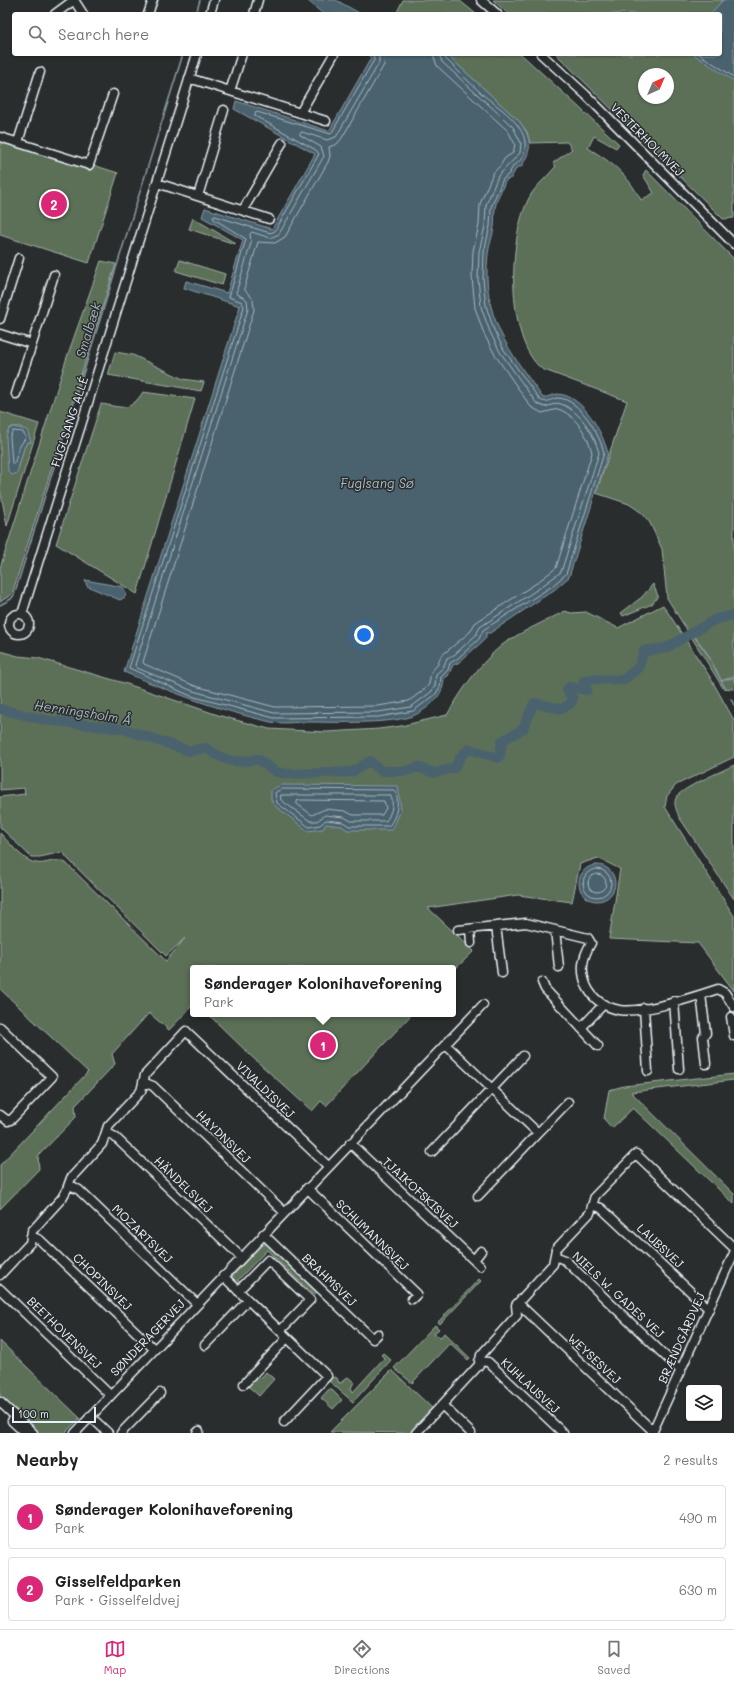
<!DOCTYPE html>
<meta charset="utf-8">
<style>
body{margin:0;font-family:Mali,sans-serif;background:#f2f2f2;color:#202124}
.controls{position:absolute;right:12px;bottom:12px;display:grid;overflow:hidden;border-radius:4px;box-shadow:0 1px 3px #0004}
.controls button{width:36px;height:36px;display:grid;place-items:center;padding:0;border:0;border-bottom:1px solid #e0e0e0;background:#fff;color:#202124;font:20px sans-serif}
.compass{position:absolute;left:638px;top:68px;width:36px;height:36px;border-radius:50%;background:#fff;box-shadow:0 1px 3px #0004;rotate:44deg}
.scale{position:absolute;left:12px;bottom:10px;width:84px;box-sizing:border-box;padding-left:4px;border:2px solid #e8f1f8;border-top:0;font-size:11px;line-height:14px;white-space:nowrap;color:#e8f1f8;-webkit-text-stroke:3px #2a2d2e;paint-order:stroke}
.you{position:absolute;left:364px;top:635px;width:14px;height:14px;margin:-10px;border:3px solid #fff;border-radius:50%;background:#1a73e8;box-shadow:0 0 0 6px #1a73e833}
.badge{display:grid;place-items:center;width:26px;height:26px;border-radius:50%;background:#db2777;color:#fff;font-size:13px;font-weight:700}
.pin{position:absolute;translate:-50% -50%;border:2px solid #fff;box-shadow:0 1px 4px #0006}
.popup{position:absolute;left:190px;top:965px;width:266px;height:52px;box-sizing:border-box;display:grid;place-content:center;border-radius:4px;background:#fff;filter:drop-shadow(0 1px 3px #0005);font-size:13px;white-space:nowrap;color:#757577}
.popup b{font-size:15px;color:#202124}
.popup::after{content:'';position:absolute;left:50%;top:100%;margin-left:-8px;border:8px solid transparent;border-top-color:#fff}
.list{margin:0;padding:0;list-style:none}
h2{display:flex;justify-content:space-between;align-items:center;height:52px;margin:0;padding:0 16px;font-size:17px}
h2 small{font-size:13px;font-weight:400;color:#757577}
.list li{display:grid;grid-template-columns:26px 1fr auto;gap:12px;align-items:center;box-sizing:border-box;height:64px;margin:0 8px 8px;padding:0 8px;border:1px solid #e0e0e0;border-radius:4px}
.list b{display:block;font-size:15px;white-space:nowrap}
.list p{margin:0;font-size:13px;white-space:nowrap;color:#757577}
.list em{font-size:13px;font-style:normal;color:#757577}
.icon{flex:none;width:22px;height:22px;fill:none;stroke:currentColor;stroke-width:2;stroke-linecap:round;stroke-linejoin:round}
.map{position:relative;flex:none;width:734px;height:1433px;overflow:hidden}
.search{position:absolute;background:#fff;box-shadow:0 1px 3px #0004;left:12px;right:12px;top:12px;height:44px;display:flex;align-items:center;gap:10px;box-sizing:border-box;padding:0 14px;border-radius:4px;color:#757577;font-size:15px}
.sheet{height:196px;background:#fff}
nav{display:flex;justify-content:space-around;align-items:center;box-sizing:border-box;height:56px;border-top:1px solid #e0e0e0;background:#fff;font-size:11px;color:#757577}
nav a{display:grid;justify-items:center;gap:2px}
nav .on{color:#db2777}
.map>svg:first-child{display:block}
</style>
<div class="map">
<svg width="734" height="1433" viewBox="0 0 734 1433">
<rect width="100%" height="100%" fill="#2a2d2e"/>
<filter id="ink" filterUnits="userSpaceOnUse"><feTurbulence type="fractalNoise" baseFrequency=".025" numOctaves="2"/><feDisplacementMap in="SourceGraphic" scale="8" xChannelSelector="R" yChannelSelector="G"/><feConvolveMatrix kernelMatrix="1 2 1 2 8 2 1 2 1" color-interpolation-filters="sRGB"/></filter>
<g filter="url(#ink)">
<path fill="#5c6f59" stroke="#a2b0a8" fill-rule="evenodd" d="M 403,0 L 459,0 L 476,14 L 396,14 Z
M 493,0 L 734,0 L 734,218 L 723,219 L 556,54 L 720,54 L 720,14 L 508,14 ZM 644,74 L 668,74 L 668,98 L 644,98 Z
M 446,54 L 521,54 L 619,144 L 616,148 L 594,136 L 588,148 C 613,163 627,174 641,200 L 654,193 L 643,175 L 646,170 L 734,259 L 734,689 L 723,688 L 667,598 L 662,549 L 650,523 L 642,513 L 629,504 L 596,493 L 627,401 L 542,369 C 505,340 507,231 532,193 C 538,184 549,175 556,166 L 553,163 L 572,149 L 567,142 L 530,143 L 527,132 L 519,121 Z
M 0,141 L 91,170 L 93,165 L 118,173 L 89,263 L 0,235 Z
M 193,218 L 235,243 L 235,244 L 189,229 Z
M 180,260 L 225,274 L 222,285 L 176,271 Z
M 101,261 L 116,264 L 12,594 L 0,602 L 0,568 L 68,354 Z
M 115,352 L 133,355 L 183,379 L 204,382 L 201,391 L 108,375 Z
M 143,392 L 195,399 L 137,594 L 56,544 L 101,404 C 123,407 129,413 143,392 Z
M 0,412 L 39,424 L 7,526 L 0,489 ZM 13,427 L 21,427 L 31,442 L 27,442 L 24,448 L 17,473 L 9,429 Z
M 653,584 L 658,596 L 652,604 L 623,616 L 621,613 L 642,597 Z
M 663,605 L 710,677 L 734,720 L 734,757 L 676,785 L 667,796 L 665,807 L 734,916 L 734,991 L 698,943 L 609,939 L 620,869 L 598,858 L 580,864 L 572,902 L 518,895 L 428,908 L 474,951 L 453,971 L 453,968 L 193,968 L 193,1005 L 169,1030 L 149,1013 L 112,1054 L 115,1064 L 75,1106 L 76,1117 L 38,1156 L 39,1169 L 0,1209 L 0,1165 L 88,1072 L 0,989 L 0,833 C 9,842 23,861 36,863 C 48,865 53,857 66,863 L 166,961 L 185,938 L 166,956 L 67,858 L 63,852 L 40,857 L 31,857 L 0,827 L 0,797 L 25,794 L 24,788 L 0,790 L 0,651 L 18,656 L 38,658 L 124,683 L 221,716 L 269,729 L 327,732 L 379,729 L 401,726 L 447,715 C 462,690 479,664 502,645 C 518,633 546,621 565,611 L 571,613 L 586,612 L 618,628 Z
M 734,765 L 734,899 L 679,817 C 677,811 673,804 676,798 C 680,788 723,771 734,765 Z
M 208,1014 L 412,1014 L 326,1106 L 321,1101 L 312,1111 L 251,1056 Z
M 734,1074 L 734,1080 L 631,1092 L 734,1194 L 734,1204 L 633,1108 L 612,1128 L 604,1119 L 609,1090 L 624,1086 Z
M 265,1244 L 269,1245 L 317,1292 L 314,1295 L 267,1250 L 238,1280 L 241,1284 L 235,1284 L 230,1279 L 261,1245 Z
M 479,1279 L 481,1281 L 440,1324 L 438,1322 Z
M 435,1325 L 439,1329 L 433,1334 L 441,1337 L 444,1333 L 470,1358 L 468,1360 L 450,1343 L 412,1383 L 394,1368 Z
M 0,1341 L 80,1418 L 65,1433 L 37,1433 L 0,1398 Z
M 383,1353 L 391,1360 L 353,1402 L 329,1381 L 333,1377 L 337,1378 L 339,1383 L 343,1382 L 343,1380 L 348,1377 L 354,1382 L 351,1388 L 353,1392 L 384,1358 L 381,1355 Z
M 392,1370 L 434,1410 L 412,1433 L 330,1432 Z
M 266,1372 L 274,1379 L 259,1396 L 248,1386 L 258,1375 L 261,1378 Z
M 330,1388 L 342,1400 L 333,1409 L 321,1398 Z"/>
<path fill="#4a626e" stroke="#899ba5" d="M 307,0 L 336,0 L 361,14 L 323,14 Z
M 723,0 L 734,0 L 734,81 L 693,54 L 720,54 L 720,14 L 710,14 Z
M 367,54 L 446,54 L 519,121 C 532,139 533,148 521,167 L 517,167 L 511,178 L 506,180 C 502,189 496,200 495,209 C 494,215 495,221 494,227 C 493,236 489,245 488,254 C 481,317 509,350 543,398 C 548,397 554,394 558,394 C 584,396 602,432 608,453 L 569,577 L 554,590 L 490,633 L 486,633 L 486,638 L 482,642 L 458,663 L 453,665 L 448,676 L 444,678 C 444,695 431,706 417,714 C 397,725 332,722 307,722 C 296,722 282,724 271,722 C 218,710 173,693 124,672 L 240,306 L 184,288 L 186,281 L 227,293 L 243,240 L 202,217 L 205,208 L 272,229 L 315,154 L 234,109 L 236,101 L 329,131 L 371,58 Z
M 13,427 L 27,430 L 31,442 L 27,442 L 24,448 L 17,473 L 12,475 L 8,471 L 6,436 L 9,429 Z
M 85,580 L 123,587 L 126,593 L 125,597 L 120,600 L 87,586 Z
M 281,785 L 398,786 L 401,810 L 392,830 L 347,830 L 342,826 L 326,824 L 323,829 L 308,831 L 274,805 L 271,799 L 271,790 Z
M579 883a18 18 0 1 1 36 0a18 18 0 1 1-36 0Z"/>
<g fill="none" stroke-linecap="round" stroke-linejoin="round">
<path stroke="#a9b8c1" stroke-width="1" d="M 373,54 L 374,60 L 331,134 L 257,112 L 255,113 L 255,116 L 316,150 L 319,154 L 275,231 L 270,233 L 215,216 L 213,217 L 214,219 L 246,239 L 229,297 L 242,302 L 244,307 L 129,668 L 191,696 L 274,718 L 378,717 L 413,711 L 435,695 L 440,687 L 441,677 L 448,670 L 450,663 L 457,659 L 479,639 L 483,630 L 551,587 L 566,574 L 604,453 C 600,435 580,399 558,398 C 552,398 547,404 540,400 L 504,350 L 494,330 L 486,306 L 483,279 L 484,252 L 490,226 L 491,207 L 503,179 L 508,175 L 514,165 C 521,161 524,157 525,149 C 528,124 497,107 481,93 C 469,82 457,70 445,58 L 444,54
M 379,54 L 379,63 L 336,137 L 327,140 L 302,132 L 300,133 L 300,135 L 321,147 L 324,156 L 279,234 L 270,238 L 252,232 L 250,234 L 251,243 L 236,293 L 247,300 L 248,309 L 135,665 L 137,668 L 193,691 L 274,713 L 378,712 L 411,707 L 431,692 L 435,686 L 436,674 L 443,668 L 447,658 L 454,655 L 476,635 L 480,627 L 538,589 L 561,572 L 599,453 C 594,433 579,409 558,403 L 545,407 L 537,404 L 500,352 L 490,332 L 481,307 L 478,279 L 479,252 L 485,226 L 486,205 L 498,176 L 520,153 L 521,143 L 513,127 L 442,62 L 439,54
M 385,54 L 384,65 L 342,138 L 337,144 L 329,147 L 330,156 L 328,162 L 285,237 L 275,243 L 258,242 L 244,289 L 253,299 L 254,310 L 143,662 L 144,664 L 195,686 L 275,707 L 378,706 L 409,701 L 426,688 L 429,684 L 431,672 L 438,664 L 441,656 L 470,632 L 475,623 L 535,584 L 556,568 L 592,453 C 589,437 575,414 558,409 L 542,413 L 531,407 L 495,355 L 484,334 L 475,308 L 472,277 L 473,251 L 479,225 L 480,204 L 493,173 L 500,166 L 505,158 L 513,153 L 515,144 L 508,131 L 437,66 L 433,54
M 699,54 L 734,77
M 13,431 L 23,432 L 26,437 L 20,446 L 14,464 L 12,463 L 10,437 Z
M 282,789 L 394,790 C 401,801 396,817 389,826 L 349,826 L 343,822 L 326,820 L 320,825 L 309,827 L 277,803 L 275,793 Z
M 281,795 L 390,795 C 395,802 391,814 386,821 L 351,821 L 344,817 L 325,815 L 317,821 L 310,821 L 281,800 Z
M 298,800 L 384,801 L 386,808 L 382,815 L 353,815 L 345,811 L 325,809 L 312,815 L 297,804 Z
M583 883a14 14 0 1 1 28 0a14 14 0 1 1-28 0Z
M588 883a9 9 0 1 1 18 0a9 9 0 1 1-18 0Z"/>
<path stroke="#899ba5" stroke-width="1.5" d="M 196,14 L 200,0
M 0,605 L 11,599 L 14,595 L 183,54
M 692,633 L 708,655 L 725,688
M 721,681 L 734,677
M 731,699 L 734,705"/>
<path stroke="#4a626e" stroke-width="10" d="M 0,709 L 45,720 L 124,729 L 189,751 L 206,748 C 226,762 235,764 258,759 L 276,772 L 288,774 L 352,772 L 370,761 L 381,771 L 406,771 L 418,767 L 434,773 L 454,768 L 462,755 L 469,749 L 498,758 L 500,755 L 502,741 L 523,729 L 534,703 L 562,709 L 570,704 L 573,699 L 567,690 L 569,687 L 587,690 L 584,681 L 588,679 L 623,680 L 639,667 L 644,651 L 666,648 L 716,619 L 734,615"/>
<g stroke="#e8f1f8" stroke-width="11">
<path id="minor" d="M 74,0 L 83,14
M 481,0 L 497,14
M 55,14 L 74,0
M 148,14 L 153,0
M 210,14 L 214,0
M 254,14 L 258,0
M 541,54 L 586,95 L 734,244
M 189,78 L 230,91 L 242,54
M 230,91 L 326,121
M 300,113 L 334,54
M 0,137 L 89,165 L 113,94
M 18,142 L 40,72
M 157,183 L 269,219
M 198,196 L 224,110
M 243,210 L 282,143
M 0,319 L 19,258
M 0,334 L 32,344
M 16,394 L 54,275
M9 624a10 10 0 1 1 20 0a10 10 0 1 1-20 0Z
M 22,614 L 197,54
M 496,926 L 502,973
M 470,929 L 471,943
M 458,930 L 526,923 L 588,938 L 591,943 C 582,958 580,971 587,987 C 593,999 605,1007 619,1010 C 643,1014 694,997 718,989 L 725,993 L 734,1007
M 555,930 L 559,967
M 542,982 L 545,989 L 598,1046
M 701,995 L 706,1033 L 703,1037 L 706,1064
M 674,1001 L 679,1069
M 644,1008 L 648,1071
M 731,1017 L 734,1036
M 0,1027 L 52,1077 L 12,1119 L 8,1121 L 0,1115
M 581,1028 L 603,1005
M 446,1045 L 538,1133 L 568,1102
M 143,1082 L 153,1086 L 284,1212
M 106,1132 L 115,1137 L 241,1257
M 350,1143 L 480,1266
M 432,1152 L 523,1056
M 69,1184 L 79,1190 L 197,1304
M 307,1188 L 417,1294 L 412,1299
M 478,1196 L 538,1133
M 592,1205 L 601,1208 L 709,1309
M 263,1234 L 373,1339 L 378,1334
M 31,1236 L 40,1240 L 154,1349
M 555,1256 L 565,1260 L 681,1371
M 474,1260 L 481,1251
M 0,1275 L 30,1243 L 32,1231 L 62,1198 L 67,1189 L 71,1178 L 102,1144 L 108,1126 L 141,1091 L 145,1075 L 186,1031 L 328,1166
M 223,1276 L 327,1376 L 284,1422
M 0,1289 L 110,1395
M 238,1291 L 268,1260 L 310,1300 L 280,1331
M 518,1303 L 653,1431
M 205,1345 L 248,1300
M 479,1361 L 488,1362 L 563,1433
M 244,1384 L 287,1338
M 0,1402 L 33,1433
M 443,1406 L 471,1433
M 90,1416 L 108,1433
M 12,1421 L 25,1433
M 75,1433 L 483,1005
M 121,1433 L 160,1393
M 197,1433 L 199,1431
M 416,1433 L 479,1365 L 481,1355 L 517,1315 L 516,1305 L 553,1264 L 556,1249 L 590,1213 L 595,1196 L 636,1154 L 734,1248
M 652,1433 L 734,1253"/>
</g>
<use href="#minor" stroke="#2a2d2e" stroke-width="8"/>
</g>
</g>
<g text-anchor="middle" stroke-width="3" stroke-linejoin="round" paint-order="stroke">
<g font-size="12" fill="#e8f1f8" stroke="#2a2d2e">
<text transform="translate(647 140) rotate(45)" y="4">VESTERHOLMVEJ</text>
<text transform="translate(70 422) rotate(-72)" y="4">FUGLSANG ALLÉ</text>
<text transform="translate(265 1090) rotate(44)" y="4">VIVALDISVEJ</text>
<text transform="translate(223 1137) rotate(44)" y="4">HAYDNSVEJ</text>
<text transform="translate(183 1185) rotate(44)" y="4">HÄNDELSVEJ</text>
<text transform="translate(420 1193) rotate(43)" y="4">TJAIKOFSKISVEJ</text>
<text transform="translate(142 1234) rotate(44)" y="4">MOZARTSVEJ</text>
<text transform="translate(372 1235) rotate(44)" y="4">SCHUMANNSVEJ</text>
<text transform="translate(660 1246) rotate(43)" y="4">LAUBSVEJ</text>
<text transform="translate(329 1280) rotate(44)" y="4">BRAHMSVEJ</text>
<text transform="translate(102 1282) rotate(44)" y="4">CHOPINSVEJ</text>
<text transform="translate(618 1295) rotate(43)" y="4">NIELS W. GADES VEJ</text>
<text transform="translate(64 1333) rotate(44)" y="4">BEETHOVENSVEJ</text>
<text transform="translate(148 1338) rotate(-46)" y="4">SØNDERAGERVEJ</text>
<text transform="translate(682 1338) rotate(-66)" y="4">BRÆNDGÅRDVEJ</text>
<text transform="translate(594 1359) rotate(43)" y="4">WEYSESVEJ</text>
<text transform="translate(530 1386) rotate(43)" y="4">KUHLAUSVEJ</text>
</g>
<g font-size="13" font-style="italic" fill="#a9b8c1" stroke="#2a2d2e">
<text transform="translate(88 330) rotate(-73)" y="5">Smalbæk</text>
<text x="377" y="488">Fuglsang Sø</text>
<text transform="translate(83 712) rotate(9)" y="5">Herningsholm Å</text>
</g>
</g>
</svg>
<div class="controls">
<button><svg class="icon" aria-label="layers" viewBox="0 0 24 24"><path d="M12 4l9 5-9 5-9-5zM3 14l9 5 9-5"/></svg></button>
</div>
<svg class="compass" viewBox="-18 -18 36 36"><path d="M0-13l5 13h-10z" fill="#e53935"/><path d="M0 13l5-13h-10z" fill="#757577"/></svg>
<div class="scale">100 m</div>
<div class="you"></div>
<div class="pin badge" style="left:323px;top:1045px">1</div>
<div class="popup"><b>Sønderager Kolonihaveforening</b>Park</div>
<div class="pin badge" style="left:54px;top:204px">2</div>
<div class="search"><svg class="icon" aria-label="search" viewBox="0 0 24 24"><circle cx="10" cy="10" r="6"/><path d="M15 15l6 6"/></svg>Search here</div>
</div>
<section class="sheet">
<h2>Nearby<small>2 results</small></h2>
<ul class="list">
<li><span class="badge">1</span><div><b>Sønderager Kolonihaveforening</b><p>Park</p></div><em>490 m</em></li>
<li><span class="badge">2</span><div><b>Gisselfeldparken</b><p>Park · Gisselfeldvej</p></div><em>630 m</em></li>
</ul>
</section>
<nav>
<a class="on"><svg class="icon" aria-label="map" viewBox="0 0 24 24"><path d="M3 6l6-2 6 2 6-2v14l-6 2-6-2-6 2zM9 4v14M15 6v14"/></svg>Map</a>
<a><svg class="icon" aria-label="directions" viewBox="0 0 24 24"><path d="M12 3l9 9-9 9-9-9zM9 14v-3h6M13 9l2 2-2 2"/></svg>Directions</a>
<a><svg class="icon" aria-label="saved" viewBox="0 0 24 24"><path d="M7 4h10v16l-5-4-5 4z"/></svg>Saved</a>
</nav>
